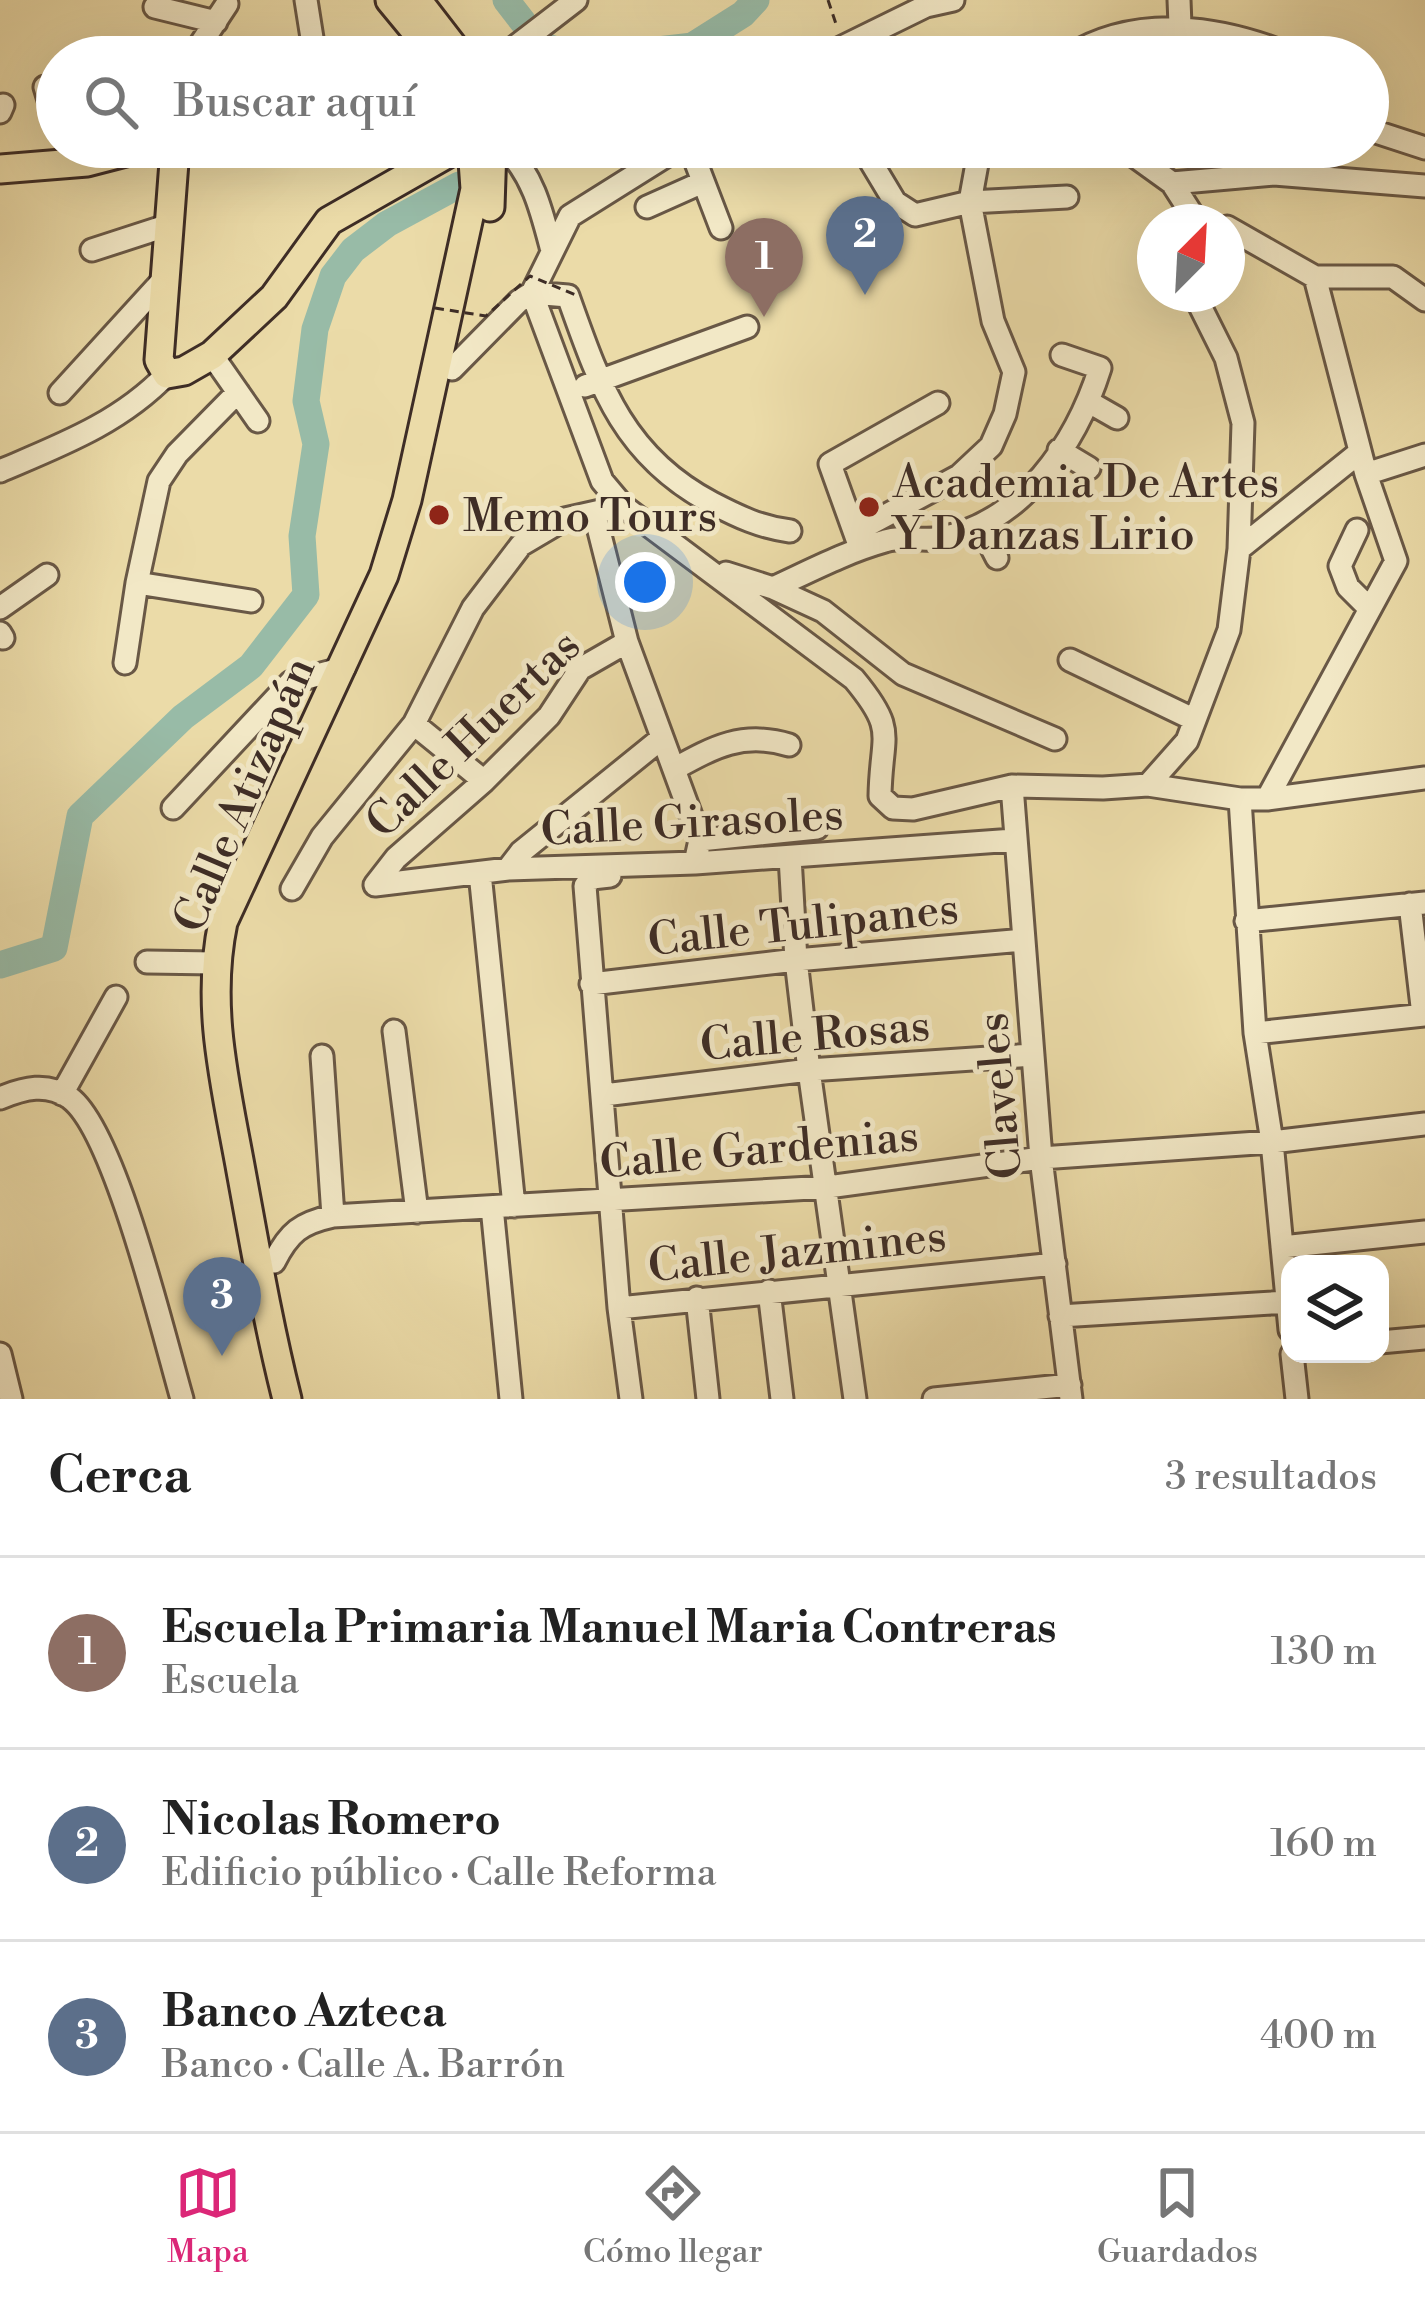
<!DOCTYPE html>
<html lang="es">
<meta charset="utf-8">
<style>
body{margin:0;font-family:"Libre Bodoni",serif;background:#f6f6f6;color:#222}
.controls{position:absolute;right:36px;bottom:36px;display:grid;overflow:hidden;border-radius:24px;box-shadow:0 12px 48px #0002}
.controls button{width:108px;height:108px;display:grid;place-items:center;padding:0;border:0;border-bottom:3px solid #e0e0e0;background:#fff;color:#222;font:60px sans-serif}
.compass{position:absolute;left:1137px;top:204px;width:108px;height:108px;border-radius:50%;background:#fff;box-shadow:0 12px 48px #0002;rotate:24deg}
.you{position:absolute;left:645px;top:582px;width:42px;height:42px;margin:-30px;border:9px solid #fff;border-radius:50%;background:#1a73e8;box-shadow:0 0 0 18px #1a73e833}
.badge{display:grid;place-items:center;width:78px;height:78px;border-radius:50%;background:#db2777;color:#fff;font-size:39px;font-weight:700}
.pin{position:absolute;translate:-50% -99px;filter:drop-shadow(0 3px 6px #0008)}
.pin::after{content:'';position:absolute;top:63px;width:42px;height:36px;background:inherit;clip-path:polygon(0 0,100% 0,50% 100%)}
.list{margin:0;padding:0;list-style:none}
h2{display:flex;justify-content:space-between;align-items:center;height:156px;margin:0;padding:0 48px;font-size:51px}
h2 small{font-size:39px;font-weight:400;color:#767676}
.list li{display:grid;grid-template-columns:78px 1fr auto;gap:36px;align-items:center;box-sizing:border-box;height:192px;padding:0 48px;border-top:3px solid #e0e0e0}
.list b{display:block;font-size:45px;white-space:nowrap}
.list p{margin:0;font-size:39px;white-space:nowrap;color:#767676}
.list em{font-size:39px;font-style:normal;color:#767676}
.icon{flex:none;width:66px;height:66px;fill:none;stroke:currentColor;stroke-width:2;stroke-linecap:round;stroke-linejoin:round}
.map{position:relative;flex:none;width:1425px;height:1399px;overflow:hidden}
.search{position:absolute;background:#fff;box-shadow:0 12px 48px #0002;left:36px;right:36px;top:36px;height:132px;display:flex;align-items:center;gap:30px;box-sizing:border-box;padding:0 42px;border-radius:66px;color:#767676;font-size:45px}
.sheet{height:732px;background:#fff}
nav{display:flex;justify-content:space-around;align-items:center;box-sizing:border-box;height:168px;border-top:3px solid #e0e0e0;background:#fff;font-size:33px;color:#767676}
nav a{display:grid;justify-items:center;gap:6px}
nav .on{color:#db2777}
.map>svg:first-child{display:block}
</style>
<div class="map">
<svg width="1425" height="1399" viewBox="0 0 1425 1399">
<rect width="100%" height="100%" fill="#ebdba8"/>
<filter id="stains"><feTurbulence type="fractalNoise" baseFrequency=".00167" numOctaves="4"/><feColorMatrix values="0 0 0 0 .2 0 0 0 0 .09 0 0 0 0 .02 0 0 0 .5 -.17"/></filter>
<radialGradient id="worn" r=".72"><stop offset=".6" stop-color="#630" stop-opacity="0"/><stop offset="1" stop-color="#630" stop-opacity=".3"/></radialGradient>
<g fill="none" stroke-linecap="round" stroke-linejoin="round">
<path stroke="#98bba7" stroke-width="27" d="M 506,0 L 523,22
M 540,45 L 579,57
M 596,57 L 693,46
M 675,57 L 743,14 L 756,0
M 0,965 L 54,948 L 80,816 L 183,717 L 251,666 L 306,595 L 302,536 L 316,444 L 306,401 L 315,329 L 333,276 L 353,250 L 387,224 L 459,185"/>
<g stroke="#695846" stroke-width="27">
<path id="minor" d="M 306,0 L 315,57
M 1179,0 L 1180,25
M 155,7 L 216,22
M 192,57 L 227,4
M 502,57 L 576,0
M 822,57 L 926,6 L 953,0
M 1067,57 C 1137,13 1222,26 1295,57
M 45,87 L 57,126
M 0,112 L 3,105
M 1368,114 L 1376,132 L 1425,148
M 399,147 L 399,148
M 505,147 C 533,176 541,209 551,247
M 690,147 L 721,228
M 862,147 L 895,202 L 915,215 L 970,202 L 1067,197
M 1122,147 L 1172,183 L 1197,222
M 1172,183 L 1274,174 L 1425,186
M 647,207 L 703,182
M 1227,227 L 1315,277 L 1393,277 L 1425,300
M 92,250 L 169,225
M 532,293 L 602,481 L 623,506 L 854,679 C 898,732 881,733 880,796 L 893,808 L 913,809 L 1012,786 L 1103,788 L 1148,785 L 1240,799 L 1267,799 L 1425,778
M 532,293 L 568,296 C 600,386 623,456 712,503 C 739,517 760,527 790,531
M 532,293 L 570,216 L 680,147
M 212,355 L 258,421
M 452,369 L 519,301 L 532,293
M 585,386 L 747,327
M 60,393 L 164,279
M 1089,402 L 1117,418
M 1059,450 L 1089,468
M 0,471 C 61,445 120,423 167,374
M 1366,474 L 1425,455
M 595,515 L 627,642 L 700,840 L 695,863
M 981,527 L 997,558
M 1357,530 L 1340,566 L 1348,587 L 1370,609
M 855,532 L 959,476 L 991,446 L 1005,414 L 1014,372 L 993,321 L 970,202 L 980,147
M 858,542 L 830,464 L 938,403
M 1239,549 L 1360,452
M 726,573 L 773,588 L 823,611 L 903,674 L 1055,739
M 137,583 L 251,601
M 773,588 C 810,571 846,552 885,541 C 904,535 923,542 941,538 C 1023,522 1076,444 1100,368 L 1062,355
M 0,608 L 47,575
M 0,633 L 3,638
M 1070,660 L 1195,720
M 125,663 L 137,583 L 159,481 L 177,454 L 238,392
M 414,724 L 484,781
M 674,769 C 714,747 743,731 789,745
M 1148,785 L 1187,741 L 1229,630 L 1239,549 L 1243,423 L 1226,358 L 1194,294
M 1012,786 L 1041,1158 L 1071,1399
M 1240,799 L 1255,1033 L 1272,1142 L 1290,1330
M 1267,799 L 1396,561 L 1366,474 L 1315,277
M 173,808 L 291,682 L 344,668
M 700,840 L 817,828
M 790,857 L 796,960 L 809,1070 L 855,1399
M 508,869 L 521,852 L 662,738
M 480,873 L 514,1206
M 610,876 L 592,878 L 585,886 L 619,1308 L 631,1399
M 375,885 L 508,869 L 695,863 L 1014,840
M 375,885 L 396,858 L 484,781 L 549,716 L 580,669 L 627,642
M 292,889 L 322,837 L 414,724 L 473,608 L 521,545 L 565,519 L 623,506
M 1410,904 L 1423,1015
M 1246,921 L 1425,903
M 147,962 L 215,963
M 591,984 L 796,960 L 1024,940
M 394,1031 L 417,1212
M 1255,1033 L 1425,1015
M 322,1056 L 333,1216
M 62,1094 L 116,997
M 604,1095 L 809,1070 L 1033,1055
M 0,1098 C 24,1088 47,1082 70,1098 C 115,1131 164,1337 182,1399
M 492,1207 L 511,1399
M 1282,1247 L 1425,1232
M 274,1262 C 289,1232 301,1223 333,1216 L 828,1187 L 1041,1158 L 1272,1142 L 1425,1124
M 769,1291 L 782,1399
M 697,1298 L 708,1399
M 619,1308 L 1055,1264
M 1060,1316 L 1287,1302
M 1380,1342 L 1425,1338
M 0,1354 L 11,1399
M 1292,1354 L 1297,1399
M 934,1399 L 1070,1385"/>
</g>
<g stroke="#3e2d26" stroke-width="33">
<path id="major" d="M 390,0 L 437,57
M 417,0 L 461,57
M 161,147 L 169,150 L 174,162 L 159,360 L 167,374 L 184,371 L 212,355 L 274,297 L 329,221 L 459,147
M 0,169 L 87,162 L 145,147
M 490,207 L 492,147
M 287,1399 C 268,1324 255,1247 241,1171 C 226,1087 205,1008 223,922 L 384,575 L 407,500 L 475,189 L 472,147"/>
</g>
<path stroke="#3e2d26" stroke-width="3" stroke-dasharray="9 6" stroke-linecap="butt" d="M 828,0 L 837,27"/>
<use href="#minor" stroke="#f2e8c6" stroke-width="21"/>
<use href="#major" stroke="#ebdba8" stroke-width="27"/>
<path stroke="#3e2d26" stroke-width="3" stroke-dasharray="9 6" stroke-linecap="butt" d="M 435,308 L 486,316 L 530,276 L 576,295"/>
</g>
<g fill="#8f2418" stroke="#f2e8c6" stroke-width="4.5">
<circle cx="869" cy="507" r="12"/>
<circle cx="439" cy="515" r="12"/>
</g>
<g text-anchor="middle" stroke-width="10" stroke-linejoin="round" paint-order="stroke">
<g font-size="45" fill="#3e2d26" stroke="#f2e8c6" text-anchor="start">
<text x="893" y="497">Academia De Artes<tspan x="893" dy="52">Y Danzas Lirio</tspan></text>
<text x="463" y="531">Memo Tours</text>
</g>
<g font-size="45" fill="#3e2d26" stroke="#f2e8c6">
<text transform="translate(472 733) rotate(-44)" y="16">Calle Huertas</text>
<text transform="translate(243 794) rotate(-67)" y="16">Calle Atizapán</text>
<text transform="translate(692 821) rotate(-3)" y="16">Calle Girasoles</text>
<text transform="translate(803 923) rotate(-6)" y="16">Calle Tulipanes</text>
<text transform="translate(815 1034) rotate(-5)" y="16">Calle Rosas</text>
<text transform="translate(998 1096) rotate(-95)" y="16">Claveles</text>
<text transform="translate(759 1148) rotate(-5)" y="16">Calle Gardenias</text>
<text transform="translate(797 1250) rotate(-6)" y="16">Calle Jazmines</text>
</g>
</g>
<rect width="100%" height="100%" filter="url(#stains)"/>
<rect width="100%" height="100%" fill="url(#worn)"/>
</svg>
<div class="controls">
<button><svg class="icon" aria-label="layers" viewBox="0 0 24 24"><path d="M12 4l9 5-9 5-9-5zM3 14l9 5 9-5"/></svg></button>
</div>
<svg class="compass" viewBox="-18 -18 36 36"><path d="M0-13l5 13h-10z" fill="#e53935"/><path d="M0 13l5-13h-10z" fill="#767676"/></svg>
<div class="you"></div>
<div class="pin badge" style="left:764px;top:317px;background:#8d6e63">1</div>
<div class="pin badge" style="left:865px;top:295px;background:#5c6f8a">2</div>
<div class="pin badge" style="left:222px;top:1356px;background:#5c6f8a">3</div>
<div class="search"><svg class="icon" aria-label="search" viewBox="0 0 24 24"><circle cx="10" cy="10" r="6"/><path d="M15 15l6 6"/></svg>Buscar aquí</div>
</div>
<section class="sheet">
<h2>Cerca<small>3 resultados</small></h2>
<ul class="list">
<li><span class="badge" style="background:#8d6e63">1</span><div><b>Escuela Primaria Manuel Maria Contreras</b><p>Escuela</p></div><em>130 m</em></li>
<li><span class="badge" style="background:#5c6f8a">2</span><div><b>Nicolas Romero</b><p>Edificio público · Calle Reforma</p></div><em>160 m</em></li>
<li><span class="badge" style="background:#5c6f8a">3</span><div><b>Banco Azteca</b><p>Banco · Calle A. Barrón</p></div><em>400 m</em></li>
</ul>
</section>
<nav>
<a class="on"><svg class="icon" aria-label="map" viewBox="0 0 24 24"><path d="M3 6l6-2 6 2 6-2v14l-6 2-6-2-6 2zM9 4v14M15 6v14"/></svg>Mapa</a>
<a><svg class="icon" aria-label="directions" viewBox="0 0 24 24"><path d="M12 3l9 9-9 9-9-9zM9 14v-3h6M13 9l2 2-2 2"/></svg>Cómo llegar</a>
<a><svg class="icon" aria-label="saved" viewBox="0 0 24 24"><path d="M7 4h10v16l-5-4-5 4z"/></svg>Guardados</a>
</nav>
